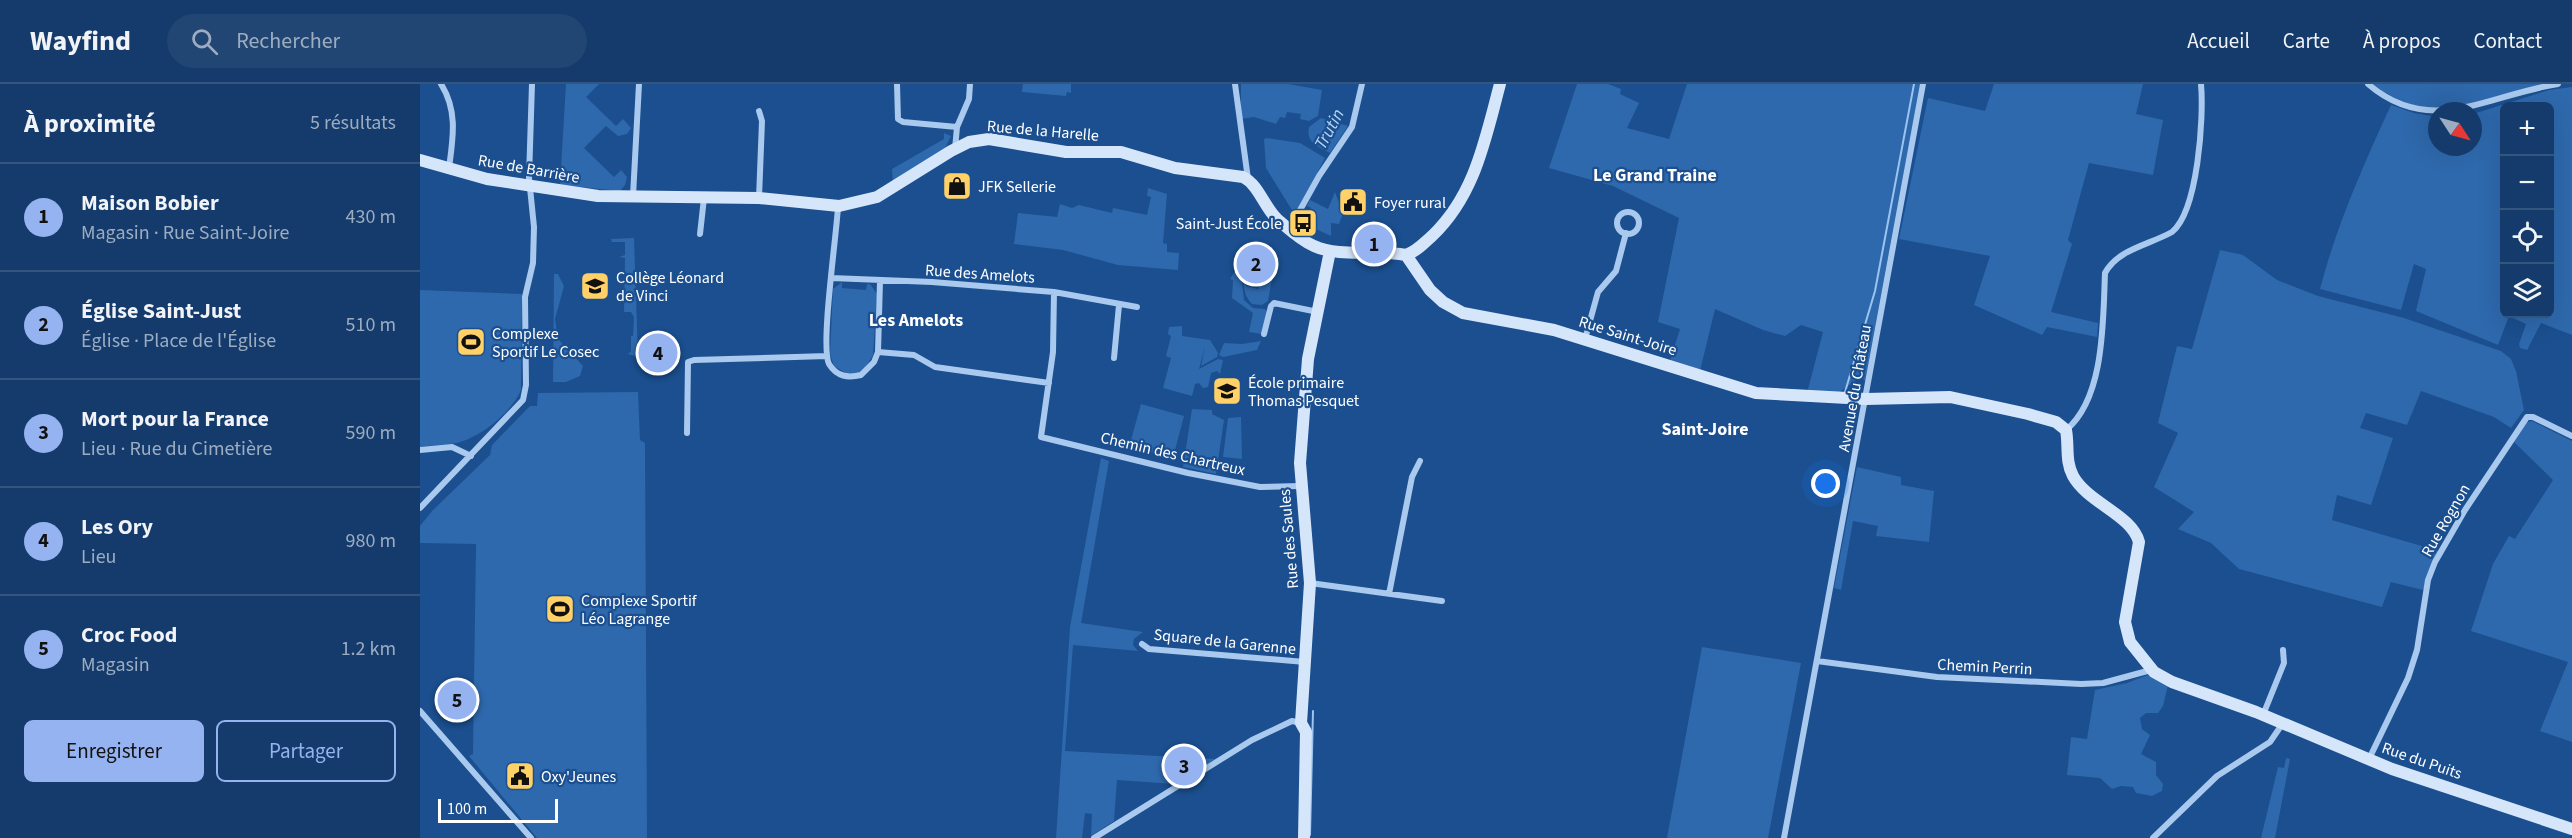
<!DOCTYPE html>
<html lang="fr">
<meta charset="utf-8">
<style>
body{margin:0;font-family:"Source Sans 3",sans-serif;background:#214673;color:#f1f3f6}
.controls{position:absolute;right:18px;top:18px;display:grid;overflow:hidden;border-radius:9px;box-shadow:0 6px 24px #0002}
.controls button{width:54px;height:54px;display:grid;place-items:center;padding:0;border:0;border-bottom:2px solid #33557e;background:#143b6b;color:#f1f3f6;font:30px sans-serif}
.compass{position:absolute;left:2008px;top:18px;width:54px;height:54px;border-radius:50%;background:#143b6b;box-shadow:0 6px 24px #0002;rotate:126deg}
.scale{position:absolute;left:18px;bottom:15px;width:120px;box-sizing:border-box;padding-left:6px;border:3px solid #fff;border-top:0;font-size:16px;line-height:21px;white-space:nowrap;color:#fff;-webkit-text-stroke:4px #1b4f8f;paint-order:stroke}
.you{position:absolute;left:1406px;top:400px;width:21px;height:21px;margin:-15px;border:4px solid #fff;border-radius:50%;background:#1a73e8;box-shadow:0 0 0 9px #1a73e833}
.badge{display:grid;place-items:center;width:39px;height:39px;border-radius:50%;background:#95b2f1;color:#111;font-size:20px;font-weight:700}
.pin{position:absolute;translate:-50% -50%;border:3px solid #fff;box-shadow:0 2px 6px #0006}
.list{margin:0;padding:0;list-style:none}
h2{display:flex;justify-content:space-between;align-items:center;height:78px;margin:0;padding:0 24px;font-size:26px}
h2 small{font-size:20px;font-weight:400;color:#9dadc1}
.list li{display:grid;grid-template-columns:39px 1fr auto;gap:18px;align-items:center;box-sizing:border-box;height:108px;padding:0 24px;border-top:2px solid #33557e}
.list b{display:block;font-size:22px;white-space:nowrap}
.list p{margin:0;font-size:20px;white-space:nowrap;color:#9dadc1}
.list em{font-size:20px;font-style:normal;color:#9dadc1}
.actions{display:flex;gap:12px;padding:18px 24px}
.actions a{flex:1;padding:14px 0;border:2px solid #95b2f1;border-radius:9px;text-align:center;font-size:21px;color:#95b2f1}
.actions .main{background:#95b2f1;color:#111}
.icon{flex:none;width:33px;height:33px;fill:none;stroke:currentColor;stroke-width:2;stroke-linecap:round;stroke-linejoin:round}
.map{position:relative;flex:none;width:2152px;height:754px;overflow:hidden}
header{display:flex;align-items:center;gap:36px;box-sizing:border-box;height:84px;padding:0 30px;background:#143b6b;border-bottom:2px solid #33557e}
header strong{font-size:28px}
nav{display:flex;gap:33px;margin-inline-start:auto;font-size:21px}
.search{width:420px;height:54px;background:#214673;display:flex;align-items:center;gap:15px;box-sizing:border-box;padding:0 21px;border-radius:33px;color:#9dadc1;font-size:22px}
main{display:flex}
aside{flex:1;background:#143b6b}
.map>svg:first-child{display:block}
</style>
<header>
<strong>Wayfind</strong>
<div class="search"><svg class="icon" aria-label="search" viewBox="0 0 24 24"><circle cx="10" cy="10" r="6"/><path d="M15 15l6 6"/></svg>Rechercher</div>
<nav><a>Accueil</a><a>Carte</a><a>À propos</a><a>Contact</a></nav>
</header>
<main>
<aside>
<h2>À proximité<small>5 résultats</small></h2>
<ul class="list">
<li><span class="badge">1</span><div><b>Maison Bobier</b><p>Magasin · Rue Saint-Joire</p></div><em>430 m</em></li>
<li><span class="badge">2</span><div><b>Église Saint-Just</b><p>Église · Place de l'Église</p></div><em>510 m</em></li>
<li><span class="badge">3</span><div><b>Mort pour la France</b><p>Lieu · Rue du Cimetière</p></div><em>590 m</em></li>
<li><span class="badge">4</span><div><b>Les Ory</b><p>Lieu</p></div><em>980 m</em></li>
<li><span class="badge">5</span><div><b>Croc Food</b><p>Magasin</p></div><em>1.2 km</em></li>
</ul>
<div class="actions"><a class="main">Enregistrer</a><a>Partager</a></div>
</aside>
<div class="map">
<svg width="2152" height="754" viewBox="0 0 2152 754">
<rect width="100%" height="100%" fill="#1b4f8f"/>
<path fill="#2e69ad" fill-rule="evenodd" d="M 146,0 L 179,0 L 166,13 L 196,42 L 203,35 L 211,44 L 207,50 L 198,52 L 186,42 L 164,64 L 194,93 L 201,86 L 207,93 L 205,101 L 200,107 L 140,101 Z
M 603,0 L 651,0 L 651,9 L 647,8 L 646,12 L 602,8 Z
M 821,0 L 868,0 L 902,6 L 898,32 L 889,37 L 880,35 L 881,30 L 867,28 L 865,34 L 860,33 L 856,40 L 834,33 L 821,35 Z
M 1157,0 L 1188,0 L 1201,5 L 1200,10 L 1219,19 L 1207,44 L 1249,55 L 1267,0 L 1500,0 L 1445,297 L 1441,293 L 1418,309 L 1387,309 L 1403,248 L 1381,241 L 1365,252 L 1343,246 L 1295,225 L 1280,287 L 1250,277 L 1260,245 L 1238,238 L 1259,134 L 1193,102 L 1129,84 Z
M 1574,0 L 1723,0 L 1716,30 L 1743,36 L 1733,91 L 1669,79 L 1648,156 L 1652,160 L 1631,228 L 1678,239 L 1677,253 L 1627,243 L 1622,251 L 1554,221 L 1570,172 L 1479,155 L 1508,14 L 1565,27 Z
M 1953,0 L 2121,0 C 2092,8 2061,21 2031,26 C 2006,30 1972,15 1953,0 Z
M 2152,3 L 2152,251 L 2121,239 L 2107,266 L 2100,264 L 2099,260 L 2106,240 L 2089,232 L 2078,261 L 1996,227 L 2006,185 L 1994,180 L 1981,226 L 1900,205 C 1917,140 1943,82 1971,21 L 1994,29 L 2017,33 L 2017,63 L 2053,63 L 2053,30 L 2129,6 ZM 2084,22 L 2130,22 L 2130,230 L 2084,230 Z
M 901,34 L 928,42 L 910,69 C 897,62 886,59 889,43 Z
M 524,49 L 531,52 L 525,64 L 473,99 L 472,85 L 524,55 Z
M 847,54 L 880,59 L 905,74 L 875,131 L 846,84 L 844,55 Z
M 728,104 L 747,110 L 743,159 L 747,160 L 747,168 L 759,169 L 758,186 L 698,181 L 643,166 L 594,160 L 598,129 L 637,133 L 640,120 L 652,124 L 659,121 L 692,129 L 693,124 L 727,131 L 731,113 L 727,112 Z
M 915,108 L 923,129 L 919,140 L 911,139 L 911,152 L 885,140 L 891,124 L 887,122 L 890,116 L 908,125 Z
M 214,154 L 218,273 L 208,270 L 211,267 L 211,252 L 213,252 L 214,233 L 211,228 L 204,228 L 205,174 L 199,173 L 205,171 L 205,158 L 192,158 L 191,155 Z
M 1800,166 L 1823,171 L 1857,196 L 1898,212 L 1984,234 L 2081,267 L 2091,275 L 2096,287 L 2104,326 L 2091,344 L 2074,333 L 2001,307 L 1987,341 L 1946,329 L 1940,344 L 1973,354 L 1951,421 L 1917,411 L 1912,436 L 2019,467 L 2003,506 L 1971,498 L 1962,523 L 1819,485 L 1791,459 L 1758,445 L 1774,428 L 1734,403 L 1758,349 L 1738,339 L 1757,262 L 1772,265 Z
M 832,168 L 826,202 L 838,205 L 845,190 L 852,194 L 848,217 L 842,221 L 832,220 C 819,207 822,182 832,168 Z
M 820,180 L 824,216 L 833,224 L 845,225 L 847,228 L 842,250 L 829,248 L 833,229 L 812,214 L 813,196 L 810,195 Z
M 134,190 L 138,190 L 144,202 L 135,235 L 138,255 L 163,282 L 160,292 L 146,298 L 133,298 Z
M 422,198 L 422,204 L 446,206 L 447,200 L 450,200 L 457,210 L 453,271 L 443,288 L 429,291 L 414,282 L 410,270 L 413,205 Z
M 0,206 L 102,210 L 101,306 C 91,329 61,353 37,359 C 25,361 12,361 0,363 Z
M 762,242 L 762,252 L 790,256 L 798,269 L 797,273 L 781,282 L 785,262 L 779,285 L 798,275 L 803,276 L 800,290 L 797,287 L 791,289 L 788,303 L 783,304 L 779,299 L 775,300 L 772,312 L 743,304 L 751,274 L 746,272 L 751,252 L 748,250 L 749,243 Z
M 841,257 L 837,266 L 803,273 L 799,271 L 804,259 L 822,260 Z
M 218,308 L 220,356 L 225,359 L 227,754 L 117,754 L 49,672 L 53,670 L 56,460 L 0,459 L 0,442 L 13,426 L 70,371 L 72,361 L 110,322 L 117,322 L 118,309 Z
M 721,320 L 764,332 L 753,374 L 709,363 Z
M 772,325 L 792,326 L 792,330 L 804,336 L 796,390 L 763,383 Z
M 821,333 L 822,375 L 803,373 L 808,334 Z
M 2112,337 L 2152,357 L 2152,658 L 2120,647 L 2148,578 L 2051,547 L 2073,480 L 2089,452 L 2095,455 L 2133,396 L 2093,357 L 2105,339 Z
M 681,374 L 689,377 L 661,539 L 723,548 L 714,555 L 713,561 L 718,567 L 653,561 L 645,667 L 795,675 L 755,700 L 697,696 L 694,737 L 671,752 L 672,730 L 665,729 L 662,754 L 636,754 L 650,543 Z
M 1437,383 L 1481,393 L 1481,401 L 1514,407 L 1509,458 L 1456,452 L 1458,442 L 1433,437 L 1421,506 L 1414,504 Z
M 1282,563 L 1381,579 L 1348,754 L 1247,754 Z
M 1728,591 L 1748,601 L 1743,622 L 1738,629 L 1726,629 L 1720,634 L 1722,645 L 1730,651 L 1721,670 L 1736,678 L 1736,691 L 1743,700 L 1742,707 L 1732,712 L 1716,709 L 1713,703 L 1701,702 L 1692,705 L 1680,694 L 1647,691 L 1651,653 L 1667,655 L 1675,606 L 1707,599 Z
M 1866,674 L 1870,675 L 1855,754 L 1841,754 L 1858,683 L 1864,684 Z"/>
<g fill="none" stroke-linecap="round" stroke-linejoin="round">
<path stroke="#9cc4f0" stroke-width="2" d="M 880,137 L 883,126
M 1425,308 L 1455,207 L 1494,0
M 890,751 L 893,627"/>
<path stroke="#a9c9ee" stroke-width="6" d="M 21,0 C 38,27 33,54 29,84
M 477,0 L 478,35 L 483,38 L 537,43
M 815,0 L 828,95
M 1948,0 C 2011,54 2070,10 2138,0
M 535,65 L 537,43 L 549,15 L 550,0
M 213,112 L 219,0
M 339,114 L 342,37 L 339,27
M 418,122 C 417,149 400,262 409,280 C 417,293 428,294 441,291 L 454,278 L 458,268 L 460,197
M1197 139a11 11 0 1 1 22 0a11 11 0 1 1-22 0Z
M 873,147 L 879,128 L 899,92 L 932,43 L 942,0
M 280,150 L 284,114
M 411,194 L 512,198 L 634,208 L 633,268 L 621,353 L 768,389 L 840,403 L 880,402
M 634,208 L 717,223
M 844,250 L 851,222 L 854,219 L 898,228
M 1165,255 L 1178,208 L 1196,187 L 1206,149
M 458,268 L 494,271 L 515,283 L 629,299
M 694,274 L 699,221
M 1646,346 C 1685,314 1683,235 1685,189 C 1698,165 1729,161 1752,148 C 1778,127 1784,33 1781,0
M 267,349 L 268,278 L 274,276 L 407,272
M 0,366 L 32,363 L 51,372
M 0,424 L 103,316 L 106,301 L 105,213 L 113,179 L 114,143 L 109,94 L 112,0
M 890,499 L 1022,517
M 969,510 L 992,393 L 1000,377
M 722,560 L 729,565 L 885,578
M 1397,577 L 1517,593 L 1661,600 L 1683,599 L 1731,586
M 0,627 L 111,754
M 1843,631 L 1864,579 L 1863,566
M 1949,675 L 1988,594 L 1997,566 L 2008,496 L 2015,478 L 2045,426 L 2107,333 L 2113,333 L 2152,352
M 674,754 L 832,656 L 872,637 L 881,639
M 1364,754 L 1503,0
M 1733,754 L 1797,692 L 1850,658 L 1863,639"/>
<path stroke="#d6e6fa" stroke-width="12" d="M 0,76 L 67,95 L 178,112 L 339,114 L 419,122 L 457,113 L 531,67 L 549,58 L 569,55 L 646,68 L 701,68 L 755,84 L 823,93 C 839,101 844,123 857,135 C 869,145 880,156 894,162 C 920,174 957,165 986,171
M 986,171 L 1010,206 L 1023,218 L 1043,229 L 1134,246 L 1336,309 L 1446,315 L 1530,313 L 1608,330 L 1636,338 L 1646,346 C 1649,362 1645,377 1653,392 C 1668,419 1712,431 1719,458 L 1705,538 L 1710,558 L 1734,588 L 1752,598 L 1836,628 L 1972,685 L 2152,745
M 986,171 C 997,167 1003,160 1012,152 C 1055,111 1065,56 1080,0
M 884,754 L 886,648 L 881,639 L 890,499 L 880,379 L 888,275 L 910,167"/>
</g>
<defs>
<g id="shop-square" transform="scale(1.5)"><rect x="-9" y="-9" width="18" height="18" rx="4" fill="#ffd166" stroke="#1b4f8f"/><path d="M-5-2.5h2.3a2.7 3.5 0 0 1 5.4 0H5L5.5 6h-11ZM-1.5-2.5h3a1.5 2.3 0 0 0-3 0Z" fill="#111"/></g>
<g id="civic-square" transform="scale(1.5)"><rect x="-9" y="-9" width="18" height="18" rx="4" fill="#ffd166" stroke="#1b4f8f"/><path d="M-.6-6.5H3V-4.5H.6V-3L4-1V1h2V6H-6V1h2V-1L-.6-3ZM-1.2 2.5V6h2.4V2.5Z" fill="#111"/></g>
<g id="bus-square" transform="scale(1.5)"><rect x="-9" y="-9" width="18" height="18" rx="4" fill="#ffd166" stroke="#1b4f8f"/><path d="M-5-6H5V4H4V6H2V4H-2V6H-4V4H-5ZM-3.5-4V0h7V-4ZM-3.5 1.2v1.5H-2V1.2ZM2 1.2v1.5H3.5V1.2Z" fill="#111"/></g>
<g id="school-square" transform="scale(1.5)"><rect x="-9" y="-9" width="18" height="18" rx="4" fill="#ffd166" stroke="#1b4f8f"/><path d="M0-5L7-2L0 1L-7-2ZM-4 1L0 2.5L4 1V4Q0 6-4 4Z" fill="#111"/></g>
<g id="stadium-square" transform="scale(1.5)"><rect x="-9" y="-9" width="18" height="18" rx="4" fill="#ffd166" stroke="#1b4f8f"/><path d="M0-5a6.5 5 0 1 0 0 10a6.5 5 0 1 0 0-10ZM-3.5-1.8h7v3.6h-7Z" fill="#111"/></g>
</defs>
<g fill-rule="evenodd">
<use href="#shop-square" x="537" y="102"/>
<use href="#civic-square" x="933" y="118"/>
<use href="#bus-square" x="883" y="139"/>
<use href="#school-square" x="175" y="202"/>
<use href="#stadium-square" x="51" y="258"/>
<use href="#school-square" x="807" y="307"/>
<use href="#stadium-square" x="140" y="525"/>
<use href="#civic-square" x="100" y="692"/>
</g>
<g text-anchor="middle" stroke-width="4.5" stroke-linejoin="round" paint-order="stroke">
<g font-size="16" fill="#fff" stroke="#1b4f8f">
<text transform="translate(623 46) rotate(5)" y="6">Rue de la Harelle</text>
<text transform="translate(109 84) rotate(10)" y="6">Rue de Barrière</text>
<text transform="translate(560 189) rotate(4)" y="6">Rue des Amelots</text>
<text transform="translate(1208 251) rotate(17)" y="6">Rue Saint-Joire</text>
<text transform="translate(1434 304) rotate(-80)" y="6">Avenue du Château</text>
<text transform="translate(753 369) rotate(13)" y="6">Chemin des Chartreux</text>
<text transform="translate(2025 436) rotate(-60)" y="6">Rue Rognon</text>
<text transform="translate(868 455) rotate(-95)" y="6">Rue des Saules</text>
<text transform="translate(805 557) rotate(6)" y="6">Square de la Garenne</text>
<text transform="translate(1565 582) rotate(3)" y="6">Chemin Perrin</text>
<text transform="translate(2002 676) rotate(19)" y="6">Rue du Puits</text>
</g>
<g font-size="16" fill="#fff" stroke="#1b4f8f" text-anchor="start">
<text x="558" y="108">JFK Sellerie</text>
<text x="954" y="124">Foyer rural</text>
<text x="862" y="145" text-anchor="end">Saint-Just École</text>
<text x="196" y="199">Collège Léonard<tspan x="196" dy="18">de Vinci</tspan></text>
<text x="72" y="255">Complexe<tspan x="72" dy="18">Sportif Le Cosec</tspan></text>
<text x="828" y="304">École primaire<tspan x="828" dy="18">Thomas Pesquet</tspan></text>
<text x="161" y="522">Complexe Sportif<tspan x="161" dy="18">Léo Lagrange</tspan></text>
<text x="121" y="698">Oxy'Jeunes</text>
</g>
<g font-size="18" font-style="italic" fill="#b5d3f5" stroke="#1b4f8f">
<text transform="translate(909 45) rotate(-62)" y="6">Trutin</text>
</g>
<g font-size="18" font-weight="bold" fill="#fff" stroke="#1b4f8f">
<text x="1235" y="97">Le Grand Traine</text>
<text x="496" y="242">Les Amelots</text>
<text x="1285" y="351">Saint-Joire</text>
</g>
</g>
</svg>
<div class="controls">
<button>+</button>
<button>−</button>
<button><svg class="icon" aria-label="locate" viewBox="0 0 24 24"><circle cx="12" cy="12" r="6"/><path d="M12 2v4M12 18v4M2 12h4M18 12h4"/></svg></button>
<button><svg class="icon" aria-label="layers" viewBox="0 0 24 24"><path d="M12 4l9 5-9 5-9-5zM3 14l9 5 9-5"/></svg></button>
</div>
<svg class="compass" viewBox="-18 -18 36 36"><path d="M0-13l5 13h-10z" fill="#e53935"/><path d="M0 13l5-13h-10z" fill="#9dadc1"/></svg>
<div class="scale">100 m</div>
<div class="you"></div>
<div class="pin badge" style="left:954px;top:160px">1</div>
<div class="pin badge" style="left:836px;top:180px">2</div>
<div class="pin badge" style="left:764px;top:682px">3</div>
<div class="pin badge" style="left:238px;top:269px">4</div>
<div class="pin badge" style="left:37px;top:616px">5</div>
</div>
</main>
